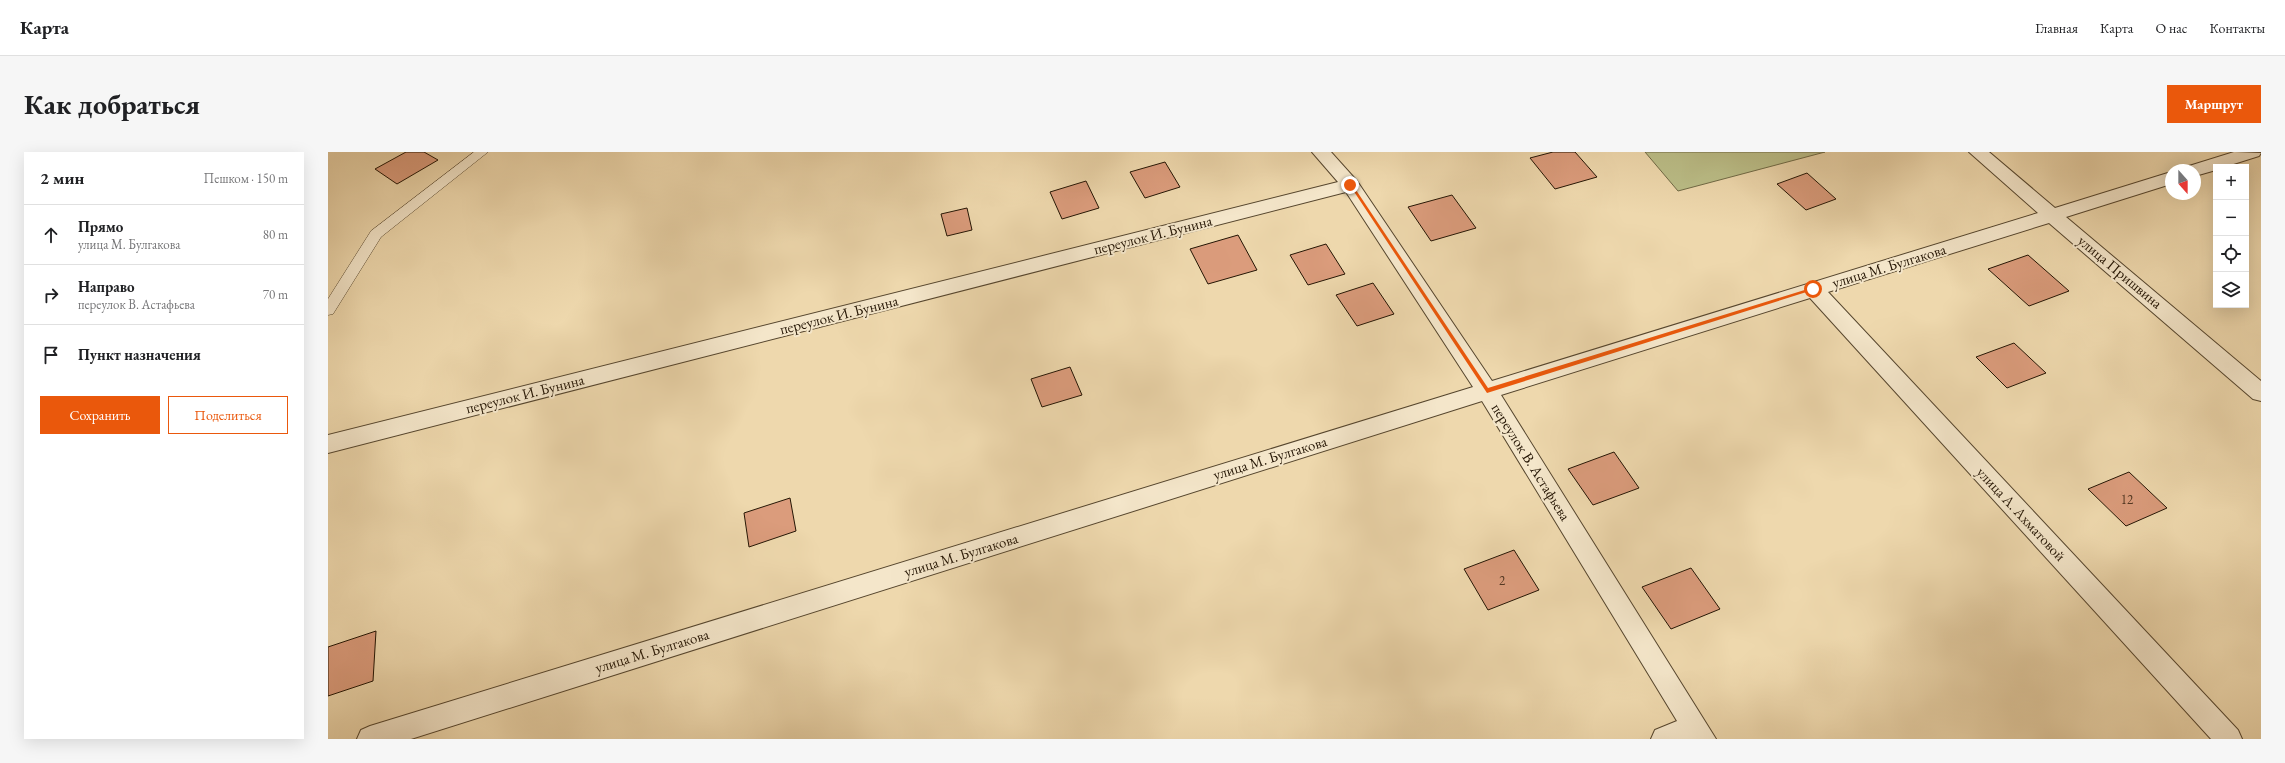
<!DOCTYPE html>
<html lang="ru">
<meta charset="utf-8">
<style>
body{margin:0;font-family:"EB Garamond",serif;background:#f6f6f6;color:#202124}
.controls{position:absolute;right:12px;top:12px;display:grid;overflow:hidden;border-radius:0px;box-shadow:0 4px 16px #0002}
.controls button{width:36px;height:36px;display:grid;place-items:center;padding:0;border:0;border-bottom:1px solid #e0e0e0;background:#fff;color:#202124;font:20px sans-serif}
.compass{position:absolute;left:1837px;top:12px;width:36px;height:36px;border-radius:50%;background:#fff;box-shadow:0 4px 16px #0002;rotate:159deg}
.stop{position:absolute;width:12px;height:12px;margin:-9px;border:3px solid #ea580c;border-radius:50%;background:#fff}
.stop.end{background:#ea580c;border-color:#fff;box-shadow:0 1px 4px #0008}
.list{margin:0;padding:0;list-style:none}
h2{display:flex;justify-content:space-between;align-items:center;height:52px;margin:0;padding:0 16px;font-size:17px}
h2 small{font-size:13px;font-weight:400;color:#757577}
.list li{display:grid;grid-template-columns:26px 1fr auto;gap:12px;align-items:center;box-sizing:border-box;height:60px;padding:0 16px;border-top:1px solid #e0e0e0}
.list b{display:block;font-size:15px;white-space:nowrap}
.list p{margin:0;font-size:13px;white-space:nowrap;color:#757577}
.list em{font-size:13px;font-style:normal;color:#757577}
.actions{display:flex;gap:8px;padding:12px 16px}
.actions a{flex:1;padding:9px 0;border:1px solid #ea580c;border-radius:0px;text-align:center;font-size:14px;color:#ea580c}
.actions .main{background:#ea580c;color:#fff}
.icon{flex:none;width:22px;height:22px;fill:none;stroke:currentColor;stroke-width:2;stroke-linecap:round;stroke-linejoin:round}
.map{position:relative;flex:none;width:1933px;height:587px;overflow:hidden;border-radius:0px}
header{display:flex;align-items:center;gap:24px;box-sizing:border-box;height:56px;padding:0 20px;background:#fff;border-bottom:1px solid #e0e0e0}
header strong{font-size:19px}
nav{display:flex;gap:22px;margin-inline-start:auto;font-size:14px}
.intro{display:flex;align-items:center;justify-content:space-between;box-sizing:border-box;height:96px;padding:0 24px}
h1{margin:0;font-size:28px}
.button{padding:10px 18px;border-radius:0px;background:#ea580c;color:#fff;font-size:14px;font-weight:700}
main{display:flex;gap:24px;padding:0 24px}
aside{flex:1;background:#fff;border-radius:0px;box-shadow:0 4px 16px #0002}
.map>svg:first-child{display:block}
</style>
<header>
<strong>Карта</strong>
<nav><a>Главная</a><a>Карта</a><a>О нас</a><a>Контакты</a></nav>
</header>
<div class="intro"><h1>Как добраться</h1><a class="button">Маршрут</a></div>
<main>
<aside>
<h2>2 мин<small>Пешком · 150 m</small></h2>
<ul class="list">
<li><svg class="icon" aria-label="ahead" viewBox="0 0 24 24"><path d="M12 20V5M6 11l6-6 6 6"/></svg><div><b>Прямо</b><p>улица М. Булгакова</p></div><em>80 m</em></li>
<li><svg class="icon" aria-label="right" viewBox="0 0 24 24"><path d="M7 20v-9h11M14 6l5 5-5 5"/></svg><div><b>Направо</b><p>переулок В. Астафьева</p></div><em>70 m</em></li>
<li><svg class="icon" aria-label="arrive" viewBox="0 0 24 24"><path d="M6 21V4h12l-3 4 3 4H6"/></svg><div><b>Пункт назначения</b></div></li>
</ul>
<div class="actions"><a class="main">Сохранить</a><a>Поделиться</a></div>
</aside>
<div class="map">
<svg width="1933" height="587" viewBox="0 0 1933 587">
<rect width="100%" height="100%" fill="#eed8ad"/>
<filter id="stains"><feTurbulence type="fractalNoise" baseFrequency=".005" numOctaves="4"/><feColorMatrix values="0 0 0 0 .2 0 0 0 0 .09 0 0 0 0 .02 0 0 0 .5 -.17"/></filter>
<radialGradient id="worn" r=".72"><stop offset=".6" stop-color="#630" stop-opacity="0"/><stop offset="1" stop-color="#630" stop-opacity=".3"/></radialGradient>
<path fill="#bbbe88" stroke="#706a46" d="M 1317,0 L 1497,0 L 1350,39 Z"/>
<path fill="#db9c7c" stroke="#241504" d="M 78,0 L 96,0 L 110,8 L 69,32 L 47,17 Z
M 1225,0 L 1247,0 L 1269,25 L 1227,37 L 1202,6 Z
M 837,10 L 852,35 L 817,46 L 802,20 Z
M 1479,21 L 1508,47 L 1478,58 L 1449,32 Z
M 758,29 L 771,56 L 734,67 L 722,40 Z
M 1124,43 L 1148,76 L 1103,89 L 1080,55 Z
M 639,56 L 644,78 L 619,84 L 613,62 Z
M 910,83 L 929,118 L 880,132 L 862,97 Z
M 998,92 L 1017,122 L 980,133 L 962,103 Z
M 1700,103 L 1741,139 L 1701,154 L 1660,117 Z
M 1045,131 L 1066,162 L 1029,174 L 1008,143 Z
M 1686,191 L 1718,221 L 1679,236 L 1648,205 Z
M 742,215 L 754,243 L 714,255 L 703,227 Z
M 1286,300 L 1311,336 L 1265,353 L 1240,317 Z
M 1801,320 L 1839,356 L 1798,374 L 1760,337 Z
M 462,346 L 468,379 L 421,395 L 416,361 Z
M 1186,398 L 1211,438 L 1160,458 L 1136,417 Z
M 1363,416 L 1392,457 L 1343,477 L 1314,435 Z
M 48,479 L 45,529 L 0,544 L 0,495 Z"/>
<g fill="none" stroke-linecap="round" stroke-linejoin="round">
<g stroke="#56462e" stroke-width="1">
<path id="lane" d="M 146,0 L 160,0 L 53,85 L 5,162 L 0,163 L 0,147 L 43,79 Z"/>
</g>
<g stroke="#56462e" stroke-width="2">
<path id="street" d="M 984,0 L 1003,0 L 1029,29 L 1164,229 L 1710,61 L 1641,0 L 1661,0 L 1727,56 L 1843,20 L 1843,32 L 1738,65 L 1933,229 L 1933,249 L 1925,247 L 1721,71 L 1500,140 L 1910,578 L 1914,587 L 1883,587 L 1482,146 L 1173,243 L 1388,587 L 1323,587 L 1327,578 L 1349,569 L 1154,249 L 83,587 L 29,587 L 33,578 L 42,574 L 1145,235 L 1018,40 L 0,301 L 0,283 L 1010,30 Z
M 1906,0 L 1933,1 L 1931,4 L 1896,15 L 1888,15 L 1888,18 L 1867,24 L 1867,18 L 1858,18 L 1861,14 Z"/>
</g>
<use href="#lane" fill="#f4e6ca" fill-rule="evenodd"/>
<use href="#street" fill="#f4e6ca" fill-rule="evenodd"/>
</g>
<path fill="#ea580c" d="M 1021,32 L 1024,32 L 1160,236 L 1483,136 L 1488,137 L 1159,241 Z"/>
<g text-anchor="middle" stroke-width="4" stroke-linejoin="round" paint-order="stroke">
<g font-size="13" fill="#523722">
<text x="1799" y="352">12</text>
<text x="1174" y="433">2</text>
</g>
<g font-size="15" fill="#241504" stroke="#f4e6ca">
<text transform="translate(825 83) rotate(-14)" y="5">переулок И. Бунина</text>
<text transform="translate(1561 114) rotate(-17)" y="5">улица М. Булгакова</text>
<text transform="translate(1792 120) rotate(40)" y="5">улица Пришвина</text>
<text transform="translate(511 163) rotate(-14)" y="5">переулок И. Бунина</text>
<text transform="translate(197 242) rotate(-14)" y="5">переулок И. Бунина</text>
<text transform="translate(942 306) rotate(-17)" y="5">улица М. Булгакова</text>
<text transform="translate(1203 310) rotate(58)" y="5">переулок В. Астафьева</text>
<text transform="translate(1693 362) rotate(47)" y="5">улица А. Ахматовой</text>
<text transform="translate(633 403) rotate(-17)" y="5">улица М. Булгакова</text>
<text transform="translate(324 499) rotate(-17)" y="5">улица М. Булгакова</text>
</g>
</g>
<rect width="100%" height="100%" filter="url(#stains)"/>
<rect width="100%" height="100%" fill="url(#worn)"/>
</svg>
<div class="controls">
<button>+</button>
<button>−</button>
<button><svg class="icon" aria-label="locate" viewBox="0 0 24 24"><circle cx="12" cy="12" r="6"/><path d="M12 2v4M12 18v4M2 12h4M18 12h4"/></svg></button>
<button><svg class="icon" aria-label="layers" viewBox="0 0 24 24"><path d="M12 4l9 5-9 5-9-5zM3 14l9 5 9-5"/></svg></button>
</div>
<svg class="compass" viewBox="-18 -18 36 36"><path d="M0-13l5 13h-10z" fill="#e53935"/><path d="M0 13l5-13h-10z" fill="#757577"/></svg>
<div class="stop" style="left:1485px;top:137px"></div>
<div class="stop end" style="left:1022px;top:33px"></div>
</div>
</main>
